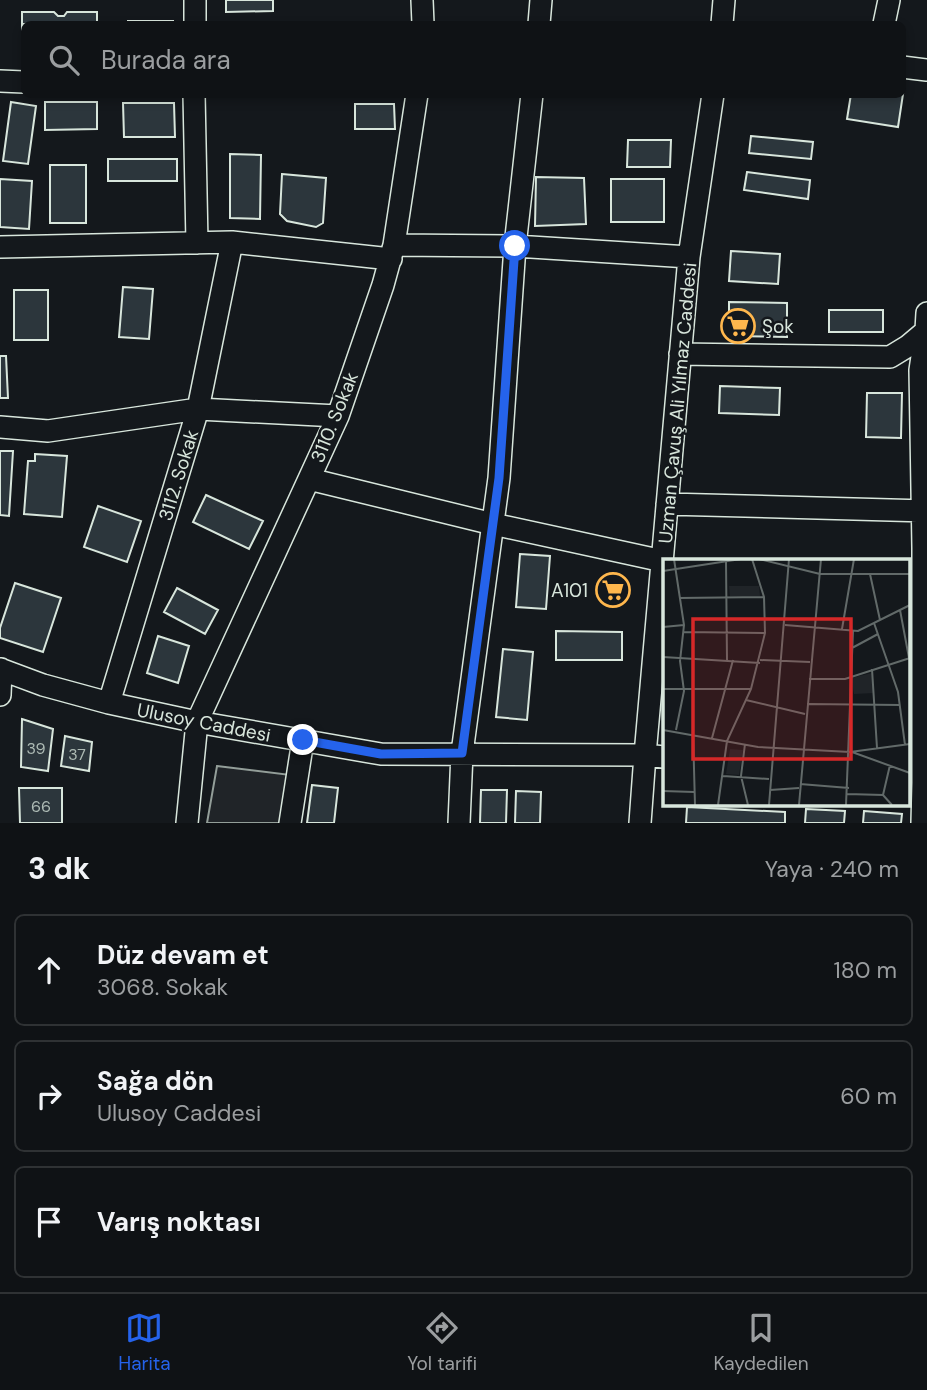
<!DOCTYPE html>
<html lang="tr">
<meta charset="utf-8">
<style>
body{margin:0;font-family:"DM Sans",sans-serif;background:#181b1e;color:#f1f3f6}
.stop{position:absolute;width:21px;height:21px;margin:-16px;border:5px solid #2563eb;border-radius:50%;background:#fff}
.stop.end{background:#2563eb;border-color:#fff;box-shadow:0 2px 7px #0008}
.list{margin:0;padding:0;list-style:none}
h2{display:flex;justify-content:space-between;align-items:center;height:91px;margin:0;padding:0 28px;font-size:30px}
h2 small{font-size:23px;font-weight:400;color:#9b9ea0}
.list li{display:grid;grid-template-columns:46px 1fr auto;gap:21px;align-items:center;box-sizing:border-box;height:112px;margin:0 14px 14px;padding:0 14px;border:2px solid #2f3234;border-radius:10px}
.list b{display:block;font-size:26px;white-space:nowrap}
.list p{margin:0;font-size:23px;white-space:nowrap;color:#9b9ea0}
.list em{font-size:23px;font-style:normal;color:#9b9ea0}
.icon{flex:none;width:38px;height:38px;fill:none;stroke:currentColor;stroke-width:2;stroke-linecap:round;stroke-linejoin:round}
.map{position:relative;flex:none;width:927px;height:823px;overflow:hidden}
.search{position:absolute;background:#0f1215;box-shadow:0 4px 10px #0003;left:21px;right:21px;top:21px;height:77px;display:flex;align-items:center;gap:18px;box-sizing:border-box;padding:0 24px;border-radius:10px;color:#9b9ea0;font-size:26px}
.sheet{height:469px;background:#0f1215}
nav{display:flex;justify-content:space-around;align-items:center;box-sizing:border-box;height:98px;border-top:2px solid #2f3234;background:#0f1215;font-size:19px;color:#9b9ea0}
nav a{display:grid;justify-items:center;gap:4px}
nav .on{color:#2563eb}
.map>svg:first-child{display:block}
</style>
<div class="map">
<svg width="927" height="823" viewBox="0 0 927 823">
<rect width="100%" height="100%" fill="#14181c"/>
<path fill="#202428" stroke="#939e99" stroke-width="2" d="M 217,766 L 291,775 L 283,823 L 207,823 Z"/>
<path fill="#2c363c" stroke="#d8e6dc" stroke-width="2" d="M 226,0 L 273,0 L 273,11 L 226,12 Z
M 22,12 L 54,12 L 58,16 L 64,16 L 67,12 L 97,12 L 97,24 L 24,24 L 24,43 L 22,43 Z
M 128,21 L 173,21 L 173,24 L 128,24 Z
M 851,94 L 903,94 L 898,127 L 847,119 Z
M 11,102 L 36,106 L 28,164 L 3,161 Z
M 45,102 L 97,102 L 97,129 L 45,130 Z
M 123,103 L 174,103 L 175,137 L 124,137 Z
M 355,104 L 394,104 L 395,129 L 355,129 Z
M 751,136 L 813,142 L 811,159 L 749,153 Z
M 628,140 L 671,140 L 670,167 L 627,167 Z
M 230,154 L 261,155 L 260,219 L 230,218 Z
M 108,159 L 177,159 L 177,181 L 108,181 Z
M 50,165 L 86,165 L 86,223 L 50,223 Z
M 747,172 L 810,180 L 808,199 L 744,190 Z
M 282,174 L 326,178 L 323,223 L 316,227 L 287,221 L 280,214 Z
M 536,177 L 584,178 L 586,224 L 535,226 Z
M 0,179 L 32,181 L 29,229 L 0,227 Z
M 611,179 L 664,179 L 664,222 L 611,222 Z
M 731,251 L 780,254 L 778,284 L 729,281 Z
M 123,287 L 153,289 L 149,339 L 119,337 Z
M 14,290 L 48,290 L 48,340 L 14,340 Z
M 729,302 L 787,303 L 787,337 L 729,336 Z
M 829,310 L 883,310 L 883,332 L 829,332 Z
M 0,356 L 6,356 L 8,398 L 0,398 Z
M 720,386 L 780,388 L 779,415 L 719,413 Z
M 867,393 L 902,393 L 901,438 L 866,437 Z
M 0,451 L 13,451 L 9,516 L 0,515 Z
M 35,454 L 67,456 L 62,517 L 24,514 L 28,461 L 35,461 Z
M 206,495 L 263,521 L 249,549 L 193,522 Z
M 98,506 L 141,521 L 127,562 L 84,547 Z
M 520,554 L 550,556 L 546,609 L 516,607 Z
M 15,583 L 61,598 L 43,652 L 0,638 L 0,628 Z
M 177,588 L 218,610 L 205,634 L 164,612 Z
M 556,631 L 622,632 L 622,660 L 556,660 Z
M 158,636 L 189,646 L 178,683 L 147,673 Z
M 503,649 L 533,652 L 527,720 L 496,717 Z
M 22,719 L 53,729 L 48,771 L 21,767 Z
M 65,736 L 92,742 L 89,771 L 61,766 Z
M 312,785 L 338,788 L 334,823 L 307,823 Z
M 19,788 L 62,788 L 62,823 L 20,823 Z
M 481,790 L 507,790 L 506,823 L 480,823 Z
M 516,791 L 541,792 L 540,823 L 515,823 Z
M 687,807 L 785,812 L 785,823 L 686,823 Z
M 806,809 L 845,811 L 844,823 L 805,823 Z
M 864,811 L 902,814 L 901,823 L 863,823 Z"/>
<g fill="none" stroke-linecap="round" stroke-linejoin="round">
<g stroke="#d8e6dc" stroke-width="24">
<path id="minor" d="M 422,0 L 423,24
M 195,24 L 195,0
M 539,24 L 541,0
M 722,24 L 724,0
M 884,24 L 889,0
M 902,67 L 927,70
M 0,81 L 24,82
M 194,94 L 197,243
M 394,245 L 515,246 L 689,257
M 0,247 L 232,242 L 391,259
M 680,354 L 890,357 L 908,346 L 927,330
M 0,427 L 48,431 L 198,409 L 338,416
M 309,479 L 493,524 L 663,561
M 667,504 L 927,511
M 0,669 L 43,685 L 109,703 L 197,722 L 381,754 L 645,755 L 664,757
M 0,695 L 1,669
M 109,703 L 198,409 L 232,242
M 187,823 L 197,722 L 338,416 L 383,285 L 394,245 L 417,94
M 290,823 L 303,740
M 459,823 L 462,753 L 499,478 L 515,246 L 532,94
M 640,823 L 645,755 L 689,257 L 713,94
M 922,823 L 923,783 L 923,548 L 920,370 L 926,330 L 927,313"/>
</g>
<use href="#minor" stroke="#14181c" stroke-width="21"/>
</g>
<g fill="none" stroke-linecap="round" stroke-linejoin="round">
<path stroke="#2563eb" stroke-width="9" d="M 303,740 L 381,754 L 462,753 L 499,478 L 515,246"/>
</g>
<defs>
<g id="supermarket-ring" transform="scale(1.75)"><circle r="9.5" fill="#14181c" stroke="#ffb74d" stroke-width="1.5"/><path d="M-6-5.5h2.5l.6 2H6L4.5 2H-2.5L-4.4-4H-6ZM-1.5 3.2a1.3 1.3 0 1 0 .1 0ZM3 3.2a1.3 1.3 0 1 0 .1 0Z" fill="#ffb74d"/></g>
</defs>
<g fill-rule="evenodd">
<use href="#supermarket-ring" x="738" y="326"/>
<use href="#supermarket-ring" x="613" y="590"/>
</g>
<g text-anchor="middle" stroke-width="5" stroke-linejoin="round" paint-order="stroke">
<g font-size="16" fill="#adbab4">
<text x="36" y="754">39</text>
<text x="77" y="760">37</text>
<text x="41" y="812">66</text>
</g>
<g font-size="19" fill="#d8e6dc" stroke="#14181c" text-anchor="start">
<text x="762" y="333">Şok</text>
<text x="588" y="597" text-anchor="end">A101</text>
</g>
<g font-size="19" fill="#d8e6dc" stroke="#14181c">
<text transform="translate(677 403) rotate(-85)" y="7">Uzman Çavuş Ali Yılmaz Caddesi</text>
<text transform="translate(334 417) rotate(-68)" y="7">3110. Sokak</text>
<text transform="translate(178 475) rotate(-73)" y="7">3112. Sokak</text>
<text transform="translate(204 722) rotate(11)" y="7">Ulusoy Caddesi</text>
</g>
</g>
<g transform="translate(663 559)">
<rect width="247" height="247" fill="#14181c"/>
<path d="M 66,27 L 96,27 L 97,37 L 67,37 ZM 209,114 L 211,134 L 191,135 L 188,119 ZM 67,190 L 80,191 L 76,216 L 63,215 Z" fill="#202428"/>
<path fill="none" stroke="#626a69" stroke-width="2" d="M 11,0 L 21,66 L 17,102 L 21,132 L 13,171M 96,0 L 157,15 L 247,15M 63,3 L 64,101M 0,12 L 78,0M 207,15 L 217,61M 16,39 L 101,38M 237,51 L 246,99M 211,64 L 235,133 L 242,186M 122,66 L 195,72 L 247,46M 0,68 L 21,66M 179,70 L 191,0M 21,73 L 102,74M 189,89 L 215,75M 0,98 L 97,104M 97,101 L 147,103M 209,110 L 214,189M 146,120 L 182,120 L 247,99M 0,130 L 88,130M 83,141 L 142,155M 144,145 L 237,146M 0,171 L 95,188 L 187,193 L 247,185M 30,173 L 32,246M 49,179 L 70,101M 82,185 L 78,217 L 85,246M 189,193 L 247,214M 60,217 L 106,220M 137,225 L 186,229M 107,231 L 136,229M 0,232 L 31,233M 184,235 L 220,236 L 229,246M 220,236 L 227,206M 55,246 L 64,182 L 88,130 L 102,74 L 101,38 L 89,0M 106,246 L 126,0M 136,246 L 158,0M 183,246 L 190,72"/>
<path fill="#d62828" fill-opacity="0.15" stroke="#d62828" stroke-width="3.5" d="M 30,60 L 188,60 L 188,200 L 30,200 Z"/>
<rect width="247" height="247" fill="none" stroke="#d8e6dc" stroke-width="3.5"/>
</g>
</svg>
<div class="stop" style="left:515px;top:246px"></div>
<div class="stop end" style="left:303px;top:740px"></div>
<div class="search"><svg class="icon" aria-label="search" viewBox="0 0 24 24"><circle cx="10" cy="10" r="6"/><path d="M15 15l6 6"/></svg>Burada ara</div>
</div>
<section class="sheet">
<h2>3 dk<small>Yaya · 240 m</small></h2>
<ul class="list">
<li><svg class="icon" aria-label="ahead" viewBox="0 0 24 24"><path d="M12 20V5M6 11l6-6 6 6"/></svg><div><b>Düz devam et</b><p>3068. Sokak</p></div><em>180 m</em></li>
<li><svg class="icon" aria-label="right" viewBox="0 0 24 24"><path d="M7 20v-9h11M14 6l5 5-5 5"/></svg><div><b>Sağa dön</b><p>Ulusoy Caddesi</p></div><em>60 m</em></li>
<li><svg class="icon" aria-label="arrive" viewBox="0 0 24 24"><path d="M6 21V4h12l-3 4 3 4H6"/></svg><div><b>Varış noktası</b></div></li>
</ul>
</section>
<nav>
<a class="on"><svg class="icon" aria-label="map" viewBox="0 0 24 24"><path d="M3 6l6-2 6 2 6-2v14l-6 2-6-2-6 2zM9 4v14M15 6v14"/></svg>Harita</a>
<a><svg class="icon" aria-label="directions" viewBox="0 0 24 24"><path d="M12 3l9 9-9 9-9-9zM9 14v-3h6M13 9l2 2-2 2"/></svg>Yol tarifi</a>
<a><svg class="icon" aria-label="saved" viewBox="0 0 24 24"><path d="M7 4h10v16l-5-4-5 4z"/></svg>Kaydedilen</a>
</nav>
